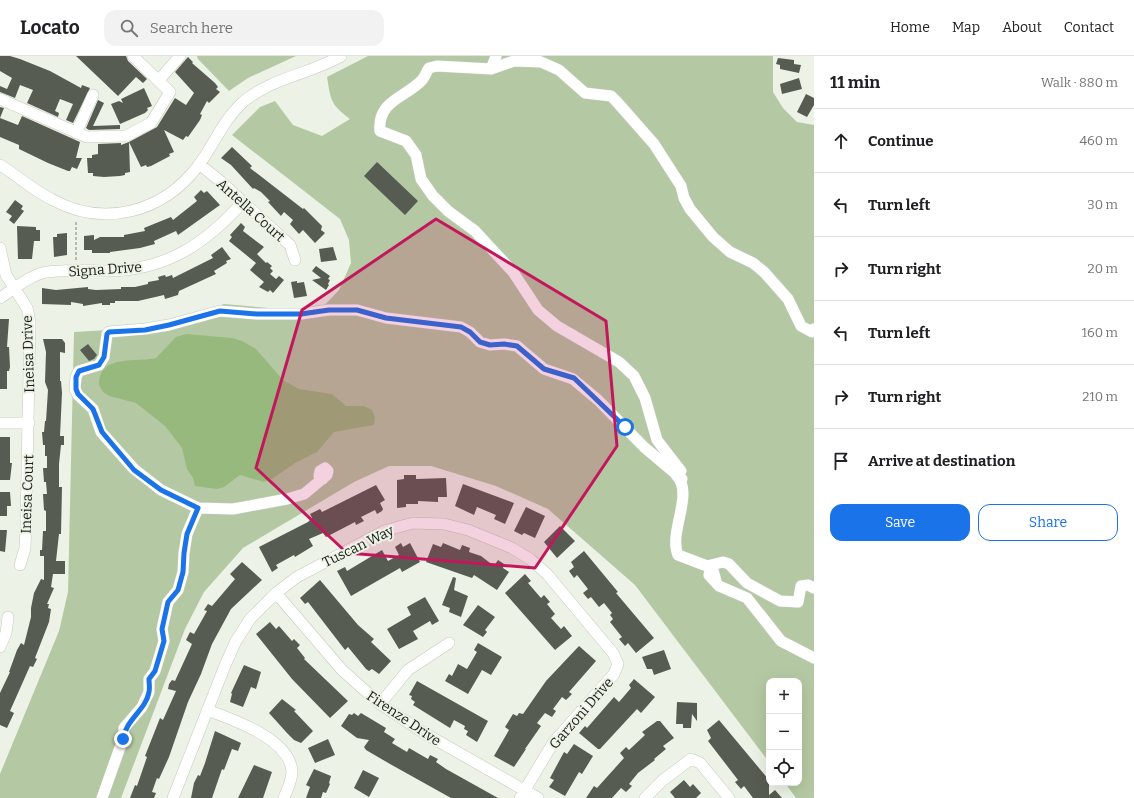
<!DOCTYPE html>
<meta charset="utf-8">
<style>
body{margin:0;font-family:Bitter,serif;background:#f2f2f2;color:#202124}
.controls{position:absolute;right:12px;bottom:12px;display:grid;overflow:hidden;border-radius:8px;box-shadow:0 4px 16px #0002}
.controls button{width:36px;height:36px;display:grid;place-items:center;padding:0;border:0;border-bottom:1px solid #e0e0e0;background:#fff;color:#202124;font:20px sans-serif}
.stop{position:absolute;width:12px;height:12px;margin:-9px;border:3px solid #1a73e8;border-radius:50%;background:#fff}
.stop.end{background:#1a73e8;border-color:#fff;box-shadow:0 1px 4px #0008}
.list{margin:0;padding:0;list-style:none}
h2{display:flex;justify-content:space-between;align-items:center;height:52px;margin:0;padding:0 16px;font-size:17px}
h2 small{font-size:13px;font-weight:400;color:#757577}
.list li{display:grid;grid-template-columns:26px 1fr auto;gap:12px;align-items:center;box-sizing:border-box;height:64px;padding:0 16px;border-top:1px solid #e0e0e0}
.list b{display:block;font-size:15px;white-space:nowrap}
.list em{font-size:13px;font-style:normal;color:#757577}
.actions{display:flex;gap:8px;padding:12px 16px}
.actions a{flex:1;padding:9px 0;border:1px solid #1a73e8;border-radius:12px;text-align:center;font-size:14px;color:#1a73e8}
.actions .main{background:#1a73e8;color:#fff}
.icon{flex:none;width:22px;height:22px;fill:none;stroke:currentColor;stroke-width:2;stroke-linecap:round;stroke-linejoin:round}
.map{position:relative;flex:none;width:814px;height:742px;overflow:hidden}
header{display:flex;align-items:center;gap:24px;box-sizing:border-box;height:56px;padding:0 20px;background:#fff;border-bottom:1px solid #e0e0e0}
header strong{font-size:19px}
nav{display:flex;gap:22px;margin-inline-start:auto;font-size:14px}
.search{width:280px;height:36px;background:#f2f2f2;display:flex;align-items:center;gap:10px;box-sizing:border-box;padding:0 14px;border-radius:12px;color:#757577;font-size:15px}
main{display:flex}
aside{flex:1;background:#fff}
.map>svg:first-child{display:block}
</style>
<header>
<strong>Locato</strong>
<div class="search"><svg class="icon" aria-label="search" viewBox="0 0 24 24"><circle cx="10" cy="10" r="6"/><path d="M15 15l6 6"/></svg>Search here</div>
<nav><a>Home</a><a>Map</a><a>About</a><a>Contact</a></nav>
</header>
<main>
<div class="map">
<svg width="814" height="742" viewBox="0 0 814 742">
<rect width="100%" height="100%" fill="#ecf3e6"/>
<path fill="#b4c9a3" d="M 197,0 L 296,0 L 248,22 L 229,35 L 198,3 Z
M 368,0 L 773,0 L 773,36 L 783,52 L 797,66 L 814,69 L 814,742 L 796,742 L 785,727 L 799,727 L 799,625 L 769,625 L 769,706 L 635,529 L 548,453 L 496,430 L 431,410 L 389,410 L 354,426 L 243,492 L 204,536 L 185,573 L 121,742 L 0,742 L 0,718 L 59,575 L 68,536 L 74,276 L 143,272 L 185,261 L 224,248 L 303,255 L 322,252 L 339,234 L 351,207 L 349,184 L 340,163 L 232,79 L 260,51 L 275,45 L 293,69 L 322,80 L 350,63 C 330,48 331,44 327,21 Z"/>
<path fill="#98b97d" d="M 186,278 L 232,282 L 242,285 L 256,293 L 283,324 L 299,333 L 332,338 L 346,350 L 364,350 L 372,354 L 375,361 L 374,369 L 334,376 L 317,396 L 295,407 L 272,423 L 264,426 L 240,419 L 224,431 L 217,433 L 195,430 L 193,422 L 187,413 L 182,392 L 165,370 L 136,347 L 109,340 L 103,336 L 99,329 C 99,297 137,307 156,302 L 176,281 Z"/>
<path fill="#565c51" d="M 0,0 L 10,0 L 20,3 L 50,15 L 81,32 L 82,29 L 90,32 L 73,67 L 66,64 L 73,48 L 60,43 L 55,55 L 59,57 L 58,61 L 27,47 L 33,34 L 20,29 L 15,42 L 0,36 L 0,30 L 7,33 L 12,22 L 0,15 Z
M 76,0 L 126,0 L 128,5 L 147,23 L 143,27 L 136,21 L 118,40 Z
M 188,1 L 193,6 L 192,7 L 215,27 L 218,31 L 216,33 L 220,36 L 209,47 L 207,45 L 200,58 L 202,59 L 200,64 L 188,81 L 186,80 L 183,84 L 164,74 L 174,96 L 169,98 L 170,100 L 151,110 L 147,111 L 146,109 L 141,111 L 129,86 L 157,71 L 175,42 L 186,49 L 194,37 L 175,16 Z
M 778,2 L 794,4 L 794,8 L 801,9 L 799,17 L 780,13 L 780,9 L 776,8 Z
M 799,22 L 802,33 L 782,38 L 780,28 Z
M 144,32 L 152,50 L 147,52 L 148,54 L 145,57 L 120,68 L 111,48 L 119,45 L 123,47 L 121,43 Z
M 806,38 L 814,42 L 814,49 L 807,61 L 797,56 Z
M 98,44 L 104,47 L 93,70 L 120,69 L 120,73 L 89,74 L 86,72 Z
M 0,51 L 4,52 L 0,62 L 18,69 L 22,60 L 80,86 L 76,102 L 82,102 L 77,113 L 72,111 L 70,115 L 68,115 L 48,107 L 19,93 L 19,89 L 0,81 Z
M 129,86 L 130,116 L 125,117 L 125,119 L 120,120 L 104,121 L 93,120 L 93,117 L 88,117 L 87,102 L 92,102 L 92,99 L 98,98 L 98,88 L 121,87 L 121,89 Z
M 232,91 L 252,110 L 250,112 L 303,153 L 304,152 L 322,170 L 321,174 L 325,177 L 315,187 L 303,174 L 299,178 L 290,168 L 293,164 L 284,156 L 281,160 L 268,146 L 270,145 L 261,136 L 254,132 L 253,133 L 231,109 L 221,102 Z
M 377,106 L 418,145 L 405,159 L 364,120 Z
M 201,134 L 204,137 L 207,135 L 220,149 L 178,179 L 176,175 L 154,185 L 155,188 L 140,192 L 110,196 L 110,197 L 92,197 L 92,194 L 84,194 L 84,180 L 94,179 L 94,184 L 100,181 L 124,181 L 124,179 L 145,175 L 144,172 L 171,161 L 173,164 L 197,145 L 194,141 Z
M 15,144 L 23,150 L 21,153 L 24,155 L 14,168 L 9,164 L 12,160 L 6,156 Z
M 241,167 L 245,171 L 243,175 L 264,191 L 257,198 L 266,207 L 267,206 L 272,210 L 270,212 L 273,215 L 270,218 L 276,223 L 279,220 L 284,224 L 273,237 L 270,234 L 268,236 L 259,231 L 264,226 L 250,214 L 256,207 L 229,185 L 232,181 L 230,179 Z
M 17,170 L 36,171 L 36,174 L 40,174 L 40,185 L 34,185 L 32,203 L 18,203 Z
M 67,177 L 67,199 L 54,201 L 53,181 L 57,181 L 57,178 Z
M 222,191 L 231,203 L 226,205 L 227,207 L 214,215 L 216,218 L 179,235 L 178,239 L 165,243 L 164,239 L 138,245 L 115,245 L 115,247 L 110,247 L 110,249 L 102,249 L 102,247 L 83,250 L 83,248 L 71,246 L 71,249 L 42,248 L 42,232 L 56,234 L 88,231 L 88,233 L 96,234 L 121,233 L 121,231 L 135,231 L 148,228 L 148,226 L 159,224 L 158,221 L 165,219 L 166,221 L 172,219 L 173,222 L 213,202 L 211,199 Z
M 333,191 L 337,204 L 321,206 L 319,193 Z
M 316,210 L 330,220 L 328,223 L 330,224 L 328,228 L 329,229 L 326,234 L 312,224 L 321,222 L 312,215 Z
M 297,225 L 297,227 L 304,226 L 307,240 L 294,242 L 291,226 Z
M 0,263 L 9,263 L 7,291 L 9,291 L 10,311 L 9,315 L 7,315 L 7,333 L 0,333 Z
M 43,283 L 62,283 L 65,287 L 65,297 L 60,296 L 60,325 L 61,325 L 62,337 L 60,380 L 64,380 L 64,389 L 61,389 L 59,408 L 59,431 L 62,431 L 61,478 L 59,478 L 56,505 L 65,505 L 65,518 L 53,518 L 51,531 L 54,532 L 47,548 L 49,548 L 48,552 L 51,553 L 49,566 L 35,602 L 37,603 L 33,611 L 30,610 L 10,655 L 14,657 L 7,672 L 0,669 L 0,637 L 10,616 L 9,616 L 17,594 L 21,587 L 24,589 L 31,561 L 31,552 L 34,537 L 41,523 L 44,524 L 44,500 L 40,500 L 40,494 L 42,494 L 43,475 L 46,475 L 46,455 L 44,454 L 43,438 L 47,438 L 46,426 L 44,426 L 43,412 L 47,412 L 47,400 L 45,400 L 45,389 L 43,389 L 42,376 L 44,376 L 45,365 L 46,365 L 48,334 L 45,326 L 46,296 Z
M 88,288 L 97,299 L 94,303 L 89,305 L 80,294 Z
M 0,381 L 10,381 L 10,407 L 12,407 L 10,424 L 0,424 Z
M 404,419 L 416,419 L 416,423 L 446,422 L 447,441 L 438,441 L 438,446 L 418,445 L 418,448 L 406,448 L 406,451 L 397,452 L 397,424 L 404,423 Z
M 463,428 L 514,447 L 505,468 L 494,463 L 496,459 L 477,451 L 474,459 L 455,450 Z
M 376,429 L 385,444 L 380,447 L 383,453 L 382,455 L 377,458 L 375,454 L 361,461 L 364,465 L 356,469 L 355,466 L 330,479 L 326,481 L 323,477 L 309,483 L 313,490 L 295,501 L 294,499 L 276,509 L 278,512 L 272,516 L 259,491 L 308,466 L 312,462 L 310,458 L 320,453 L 322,456 Z
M 0,436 L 10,436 L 11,450 L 7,450 L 7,460 L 0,460 Z
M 526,451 L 545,460 L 535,482 L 524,477 L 522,479 L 514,475 Z
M 560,470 L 575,485 L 557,502 L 544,486 Z
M 0,474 L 7,474 L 5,496 L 0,495 Z
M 401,487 L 403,491 L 410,487 L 420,506 L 402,516 L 400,512 L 351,540 L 337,515 L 345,511 L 347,515 L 382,494 L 388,505 L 399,499 L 395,491 Z
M 443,487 L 460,494 L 462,489 L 470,492 L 469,496 L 481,500 L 494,510 L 498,504 L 504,508 L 503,512 L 509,516 L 497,534 L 474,519 L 472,522 L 426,506 L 433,488 L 441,491 Z
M 584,495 L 618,536 L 616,537 L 654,582 L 636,597 L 628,587 L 625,590 L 619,583 L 622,581 L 610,566 L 613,563 L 610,559 L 612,557 L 604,547 L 599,551 L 591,541 L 588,543 L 583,537 L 588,533 L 577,519 L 574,522 L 569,515 L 574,511 L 571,506 Z
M 242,506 L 262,524 L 231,553 L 212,588 L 201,618 L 188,646 L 169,701 L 159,723 L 157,722 L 152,736 L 156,737 L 154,742 L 130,742 L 135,729 L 137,730 L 147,701 L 145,700 L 160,662 L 163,664 L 176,635 L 168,633 L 169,628 L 172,624 L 175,625 L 192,588 L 186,584 L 190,576 L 194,578 L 198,571 L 207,555 L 204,554 L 208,548 L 212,550 L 235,523 L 230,518 Z
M 525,518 L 531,525 L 528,527 L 541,542 L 544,539 L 550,546 L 547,548 L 555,558 L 551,562 L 561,573 L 564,570 L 572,580 L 555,594 L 505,537 Z
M 453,521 L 456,522 L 454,534 L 468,540 L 461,561 L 449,556 L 450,552 L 442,549 Z
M 320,524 L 358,569 L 374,583 L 371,586 L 391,605 L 379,618 L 372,613 L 369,615 L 366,613 L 348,591 L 345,594 L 308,546 L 305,548 L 300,542 Z
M 425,541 L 439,565 L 432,569 L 430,565 L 413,575 L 418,583 L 399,593 L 387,573 L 411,559 L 407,551 Z
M 478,549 L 495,561 L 485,574 L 487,576 L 483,581 L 463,569 Z
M 270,566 L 276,573 L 279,570 L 292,585 L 294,583 L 300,589 L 297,592 L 305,602 L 304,603 L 348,645 L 330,662 L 292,623 L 256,578 Z
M 478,587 L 502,601 L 491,619 L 482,614 L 468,638 L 445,625 L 449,618 L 452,620 L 458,608 L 467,613 L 477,596 L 474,594 Z
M 579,590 L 596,605 L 569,636 L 572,638 L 566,644 L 562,641 L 553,653 L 556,655 L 552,661 L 545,657 L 537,667 L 541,670 L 525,693 L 526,693 L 514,711 L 494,700 L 509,674 L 505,671 L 513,658 L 517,660 L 519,657 L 523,658 L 546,625 Z
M 664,594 L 671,613 L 654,619 L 652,613 L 647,613 L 642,601 Z
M 244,609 L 261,616 L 256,633 L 251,631 L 243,651 L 230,646 L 232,638 L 231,637 Z
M 634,623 L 655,641 L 641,657 L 637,653 L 600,693 L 598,693 L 579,677 L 585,670 L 587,672 L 614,641 L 619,646 L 631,632 L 629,629 Z
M 417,625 L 488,665 L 477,686 L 466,679 L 468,675 L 464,673 L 465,670 L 454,664 L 450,672 L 413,649 L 415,646 L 411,643 L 412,640 L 409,639 Z
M 282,643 L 296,654 L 294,655 L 313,675 L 301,687 L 294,684 L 287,677 L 269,657 Z
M 677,646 L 697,647 L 697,665 L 692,658 L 691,672 L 683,672 L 683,668 L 676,668 Z
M 354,657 L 358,660 L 361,657 L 386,672 L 384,676 L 395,683 L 392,687 L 407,696 L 409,692 L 428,703 L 430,699 L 438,703 L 436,706 L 446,713 L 498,742 L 451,742 L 390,708 L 366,694 L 364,691 L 369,684 L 357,682 L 341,670 L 349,658 L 352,659 Z
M 719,664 L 769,724 L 769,739 L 775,734 L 782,742 L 753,742 L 744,730 L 741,733 L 735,726 L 738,724 L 708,685 L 711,682 L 707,674 Z
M 657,665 L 660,665 L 674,682 L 663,690 L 666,693 L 654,703 L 655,704 L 638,717 L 629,728 L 632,730 L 626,736 L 621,732 L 612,742 L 586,742 L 594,730 L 597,732 L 624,702 L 620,697 L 626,691 L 629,694 L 645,679 L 642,676 Z
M 215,675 L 241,687 L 238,695 L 232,693 L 224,714 L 222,713 L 212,742 L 191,742 L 194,727 L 198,719 L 200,720 L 205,707 Z
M 328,683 L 335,699 L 315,707 L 308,692 Z
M 574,688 L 593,700 L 582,718 L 579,716 L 565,740 L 549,731 L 554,724 L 550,722 L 564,696 L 567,698 Z
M 254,709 L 272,716 L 263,742 L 238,742 Z
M 314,713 L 331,720 L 329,727 L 330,728 L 326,737 L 323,736 L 321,742 L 306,742 L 310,731 L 306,729 Z
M 363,714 L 379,722 L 369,741 L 354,732 Z
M 684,724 L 690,731 L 693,728 L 701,737 L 696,742 L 675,742 L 670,736 Z"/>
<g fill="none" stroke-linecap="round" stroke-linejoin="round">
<g stroke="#c3cabe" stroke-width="12">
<path id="minor" d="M 496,0 L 491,13 L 437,10 L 429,12 C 426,16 425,21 422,24 C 407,41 377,44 380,75 L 406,85 L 416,99 L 421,123 L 433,140 L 448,155 L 475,175 L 513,216 L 538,254 L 557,270 L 619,306 L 634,320 L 645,342 L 657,384 L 681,415
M 541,6 L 559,14 L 585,37 L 611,40 L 617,46 L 654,88 L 681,130 L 684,142 L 690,153 L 713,181 L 730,196 L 753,207 L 764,216 L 788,243 L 801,270 L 812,276 L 814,273
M 491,13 L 514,5 L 541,6 L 522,0
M 159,24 L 180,0
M 0,43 L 87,81 L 126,80 L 151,67 L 170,36 L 133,0
M 76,77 L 93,39
M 199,108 L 219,124 L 290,189 L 295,204
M 0,109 C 18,120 34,135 53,144 C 105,172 163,156 198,110 C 214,89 223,64 243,46 C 271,22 310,18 341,0
M 0,192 L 6,219 L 27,252 L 30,266 L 26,466 L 25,492 L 20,509
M 0,242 C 13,234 27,221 42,217 C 59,213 91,215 109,215 C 167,214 206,187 243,146
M 0,367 L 29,367
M 676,419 C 695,437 668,476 678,499 L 707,510 L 723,506 L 729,508 L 747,527 L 780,545 L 798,546 L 801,530 L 808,529 L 814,532
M 198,452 L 233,453 L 287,443 L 304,438 L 327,419 L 328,415 L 325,412 L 320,415 L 319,420 L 323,423
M 716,525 L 713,514 L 710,515 L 709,519 L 719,530 L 747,542 L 781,585 L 814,602
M 276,537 L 342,614 L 380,648 L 424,677 L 538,742
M 0,591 L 6,577 L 8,561
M 380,648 L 408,614 L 449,587
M 207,654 C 233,664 289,682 292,715 C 292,725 287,734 284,742
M 102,742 L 123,683 L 124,672 L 142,651 L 149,636 L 149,623 L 155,615 L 164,585 L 162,573 L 168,546 L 178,534 L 183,516 L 184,497 L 187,478 L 198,452 L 161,434 L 134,413 L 101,376 L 93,353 L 78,339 L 75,333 L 76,321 L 79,315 L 99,309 L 104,301 L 107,278 L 109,276 L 145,273 L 169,269 L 220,255 L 257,258 L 301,258 L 329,254 L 357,254 L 386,262 L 461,271 L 470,276 L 480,286 L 490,289 L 504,288 L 517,290 L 544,313 L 573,323 L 598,344 L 644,391 L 682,423
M 173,742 L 226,607 L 236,585 L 250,563 L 276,537 L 297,521 L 384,475 L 413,467 L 444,468 L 468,474 L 512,492 L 530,503 L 547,518 L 613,597 L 618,608 L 614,618 L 553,687 L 520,742
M 645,742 L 663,724 L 691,703 L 700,707 L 729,742"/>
</g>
<path stroke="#a3a99f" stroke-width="1.5" stroke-dasharray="3 2" stroke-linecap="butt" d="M 76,166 L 76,206"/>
<use href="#minor" stroke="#fff" stroke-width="11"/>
</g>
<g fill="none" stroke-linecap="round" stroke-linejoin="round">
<path stroke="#1a73e8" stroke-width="5" d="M 123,683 C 126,663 146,654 149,636 C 150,632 149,627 149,623 L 155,615 L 164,585 L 162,573 L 168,546 L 178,534 L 183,516 L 184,497 L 187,478 L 198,452 L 161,434 L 134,414 L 102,376 L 93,353 L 78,338 L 76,333 L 76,321 L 79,315 L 99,309 L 104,301 L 107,278 L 109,276 L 145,274 L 169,269 L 220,255 L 257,258 L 301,258 L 329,254 L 357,254 L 386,262 L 461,271 L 470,276 L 480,286 L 490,289 L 504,288 L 517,290 L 544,313 L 574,322 L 625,371"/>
</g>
<path fill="#c2185b" fill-opacity="0.2" stroke="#c2185b" stroke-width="3" stroke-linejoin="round" d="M 436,163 L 606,265 L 617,390 L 535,512 L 347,497 L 256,412 L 302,254 Z"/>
<g text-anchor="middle" stroke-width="4" stroke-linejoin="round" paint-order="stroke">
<g font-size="14" fill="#1b1e19" stroke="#ecf3e6">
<text transform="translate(251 154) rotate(42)" y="5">Antella Court</text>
<text transform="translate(105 213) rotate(-4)" y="5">Signa Drive</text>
<text transform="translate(28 298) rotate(-92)" y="5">Ineisa Drive</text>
<text transform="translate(27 438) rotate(-88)" y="5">Ineisa Court</text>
<text transform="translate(358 490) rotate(-26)" y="5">Tuscan Way</text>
<text transform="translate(581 657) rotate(-49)" y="5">Garzoni Drive</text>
<text transform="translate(404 662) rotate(34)" y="5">Firenze Drive</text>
</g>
</g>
</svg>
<div class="controls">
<button>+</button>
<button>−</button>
<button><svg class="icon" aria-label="locate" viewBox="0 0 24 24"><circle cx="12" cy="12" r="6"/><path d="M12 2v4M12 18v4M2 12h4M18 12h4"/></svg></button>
</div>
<div class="stop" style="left:625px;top:371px"></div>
<div class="stop end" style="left:123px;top:683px"></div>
</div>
<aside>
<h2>11 min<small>Walk · 880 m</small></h2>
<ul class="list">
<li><svg class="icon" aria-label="ahead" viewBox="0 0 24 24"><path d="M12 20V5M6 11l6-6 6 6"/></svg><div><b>Continue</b></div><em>460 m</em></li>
<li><svg class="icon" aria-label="left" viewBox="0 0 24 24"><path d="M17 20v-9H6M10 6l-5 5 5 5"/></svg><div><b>Turn left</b></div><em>30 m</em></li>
<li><svg class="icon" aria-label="right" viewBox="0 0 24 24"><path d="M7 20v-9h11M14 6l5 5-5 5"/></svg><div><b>Turn right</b></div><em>20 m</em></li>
<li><svg class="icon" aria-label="left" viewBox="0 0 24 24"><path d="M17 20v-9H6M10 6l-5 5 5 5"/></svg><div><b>Turn left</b></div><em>160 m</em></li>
<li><svg class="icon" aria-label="right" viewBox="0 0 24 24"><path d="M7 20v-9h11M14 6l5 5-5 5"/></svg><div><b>Turn right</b></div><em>210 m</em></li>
<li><svg class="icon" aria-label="arrive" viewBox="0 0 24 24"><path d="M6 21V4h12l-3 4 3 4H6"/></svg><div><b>Arrive at destination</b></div></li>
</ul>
<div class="actions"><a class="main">Save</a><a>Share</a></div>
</aside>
</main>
